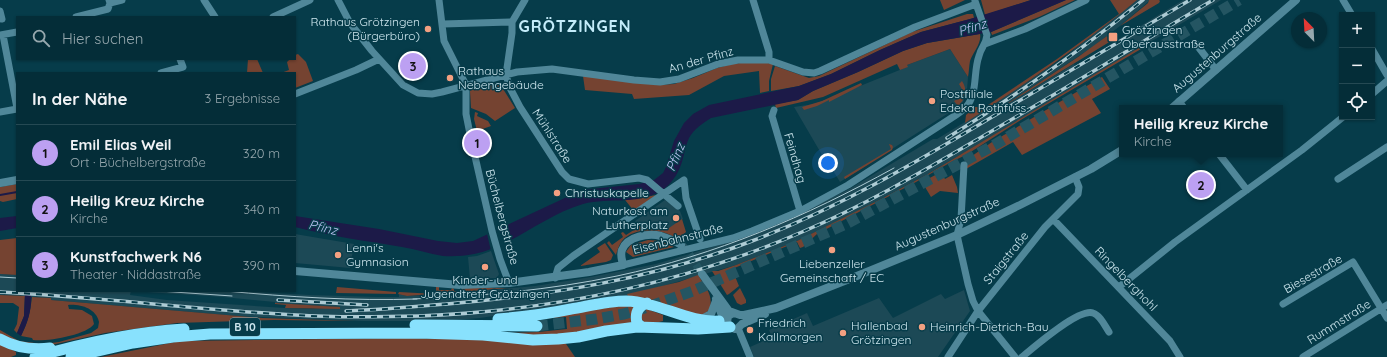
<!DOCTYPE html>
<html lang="de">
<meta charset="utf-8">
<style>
body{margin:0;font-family:Quicksand,sans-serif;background:#0d3540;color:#f1f3f6}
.controls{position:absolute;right:12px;top:12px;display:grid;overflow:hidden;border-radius:0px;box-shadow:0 1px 3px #0004}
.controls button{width:36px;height:36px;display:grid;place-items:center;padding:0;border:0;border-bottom:1px solid #254953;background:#042d38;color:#f1f3f6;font:20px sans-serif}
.compass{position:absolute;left:1291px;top:12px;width:36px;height:36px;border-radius:50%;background:#042d38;box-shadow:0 1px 3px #0004;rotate:336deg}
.you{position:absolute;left:828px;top:163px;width:14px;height:14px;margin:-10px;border:3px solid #fff;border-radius:50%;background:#1a73e8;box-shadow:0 0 0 6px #1a73e833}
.badge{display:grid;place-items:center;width:26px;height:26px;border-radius:50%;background:#bca0f2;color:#111;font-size:13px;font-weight:700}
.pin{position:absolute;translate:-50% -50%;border:2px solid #fff;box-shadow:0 1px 4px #0006}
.popup{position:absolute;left:1119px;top:105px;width:164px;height:52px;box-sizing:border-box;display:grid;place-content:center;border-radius:0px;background:#042d38;filter:drop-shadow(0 1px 3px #0005);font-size:13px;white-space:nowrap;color:#97a8ae}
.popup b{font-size:15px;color:#f1f3f6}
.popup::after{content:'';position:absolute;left:50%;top:100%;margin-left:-8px;border:8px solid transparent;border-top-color:#042d38}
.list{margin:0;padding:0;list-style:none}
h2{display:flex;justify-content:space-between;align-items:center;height:52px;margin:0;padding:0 16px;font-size:17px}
h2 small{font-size:13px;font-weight:400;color:#97a8ae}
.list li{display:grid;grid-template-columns:26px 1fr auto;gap:12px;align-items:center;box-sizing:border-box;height:56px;padding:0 16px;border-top:1px solid #254953}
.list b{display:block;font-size:15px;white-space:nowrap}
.list p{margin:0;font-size:13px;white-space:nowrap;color:#97a8ae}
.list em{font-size:13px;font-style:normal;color:#97a8ae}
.icon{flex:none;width:22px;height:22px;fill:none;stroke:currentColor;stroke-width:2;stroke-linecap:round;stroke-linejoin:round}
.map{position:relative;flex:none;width:1387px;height:357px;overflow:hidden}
.search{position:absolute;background:#042d38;box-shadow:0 1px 3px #0004;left:16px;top:16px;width:280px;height:44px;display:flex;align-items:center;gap:10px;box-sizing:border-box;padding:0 14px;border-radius:0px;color:#97a8ae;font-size:15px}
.panel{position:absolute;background:#042d38;box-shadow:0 1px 3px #0004;left:16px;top:72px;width:280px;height:220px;border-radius:0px}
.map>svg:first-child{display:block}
</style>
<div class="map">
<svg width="1387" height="357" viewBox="0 0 1387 357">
<rect width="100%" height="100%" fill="#063c4a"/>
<path fill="#1c4956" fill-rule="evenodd" d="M 1137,0 L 1149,0 L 1148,2 L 1120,26 L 1094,46 L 996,111 L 1074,64 L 1075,66 L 1183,0 L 1221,0 L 928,174 L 854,213 L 797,241 L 736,265 L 628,296 L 480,318 L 442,321 L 363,321 L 238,316 L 51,300 L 51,298 L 0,295 L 0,274 L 17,275 L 17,291 L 237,291 L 310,295 L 379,297 L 399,297 L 399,294 L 407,296 L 447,294 L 448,292 L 454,292 L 456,293 L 535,286 L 591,277 L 656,264 L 732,241 L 831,198 L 851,188 L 933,139 L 937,139 L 983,111 L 1062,59 ZM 131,291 L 223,297 L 275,302 L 275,303 L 340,307 L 311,309 L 285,308 L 167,300 L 130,295 Z
M 950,49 L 968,77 L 967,90 L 963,102 L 958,107 L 840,182 L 826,159 L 825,160 L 794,107 L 814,104 L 828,99 L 907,67 L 907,65 Z
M 665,200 L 675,207 L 680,211 L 683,219 L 669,229 L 641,230 L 635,221 Z
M 295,234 L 354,244 L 350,268 L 295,263 Z
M 491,251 L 499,274 L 498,276 L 496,278 L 470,279 L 468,257 L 477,256 Z
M 964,290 L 970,311 L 938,357 L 754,357 L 750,347 L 772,337 L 769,330 L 807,313 L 813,326 L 879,298 L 893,318 L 941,294 L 945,299 Z"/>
<path fill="#754331" d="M 940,0 L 965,0 L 944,10 Z
M 981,0 L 1031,0 L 985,15 Z
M 1066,0 L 1075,0 L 1039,17 L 992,35 L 991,32 Z
M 1110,0 L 1137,0 C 1083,45 1024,85 965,123 L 966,115 L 975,107 L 985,107 L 1057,59 L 1119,14 Z
M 1149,0 L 1159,0 L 1160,1 L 1159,3 L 1120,26 L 1148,3 Z
M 967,14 L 973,14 L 974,18 L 921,32 L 880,50 L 831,74 L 799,86 L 771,91 L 771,79 L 775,66 L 809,78 L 819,76 L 912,32 Z
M 980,34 C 982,43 973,52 970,61 C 969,66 969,72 968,77 L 950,49 L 907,65 L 908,67 L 900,70 L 897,64 L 823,97 L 776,108 L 775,104 L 798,100 L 813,91 L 858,72 L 903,51 L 927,43 Z
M 1107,36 L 1111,41 L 996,111 L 1078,57 Z
M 1142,46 L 1143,47 L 1141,49 L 1024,118 L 966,155 L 953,161 L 916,182 L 817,234 L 803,247 L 800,248 L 797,242 L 732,269 L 739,286 L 729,294 L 727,295 L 712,271 L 718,271 L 736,265 L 797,241 L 883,198 L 928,174 Z
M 298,54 L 306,62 L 313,81 L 295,88 L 295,73 L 281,73 L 289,70 L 287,62 L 290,59 L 295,59 L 295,55 Z
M 248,59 L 257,59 L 263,73 L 247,73 Z
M 749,62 L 763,62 L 773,64 L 769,81 L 769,91 L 760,93 L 759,71 L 724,76 L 689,95 L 634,99 L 632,94 L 585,90 L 583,76 L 660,85 L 674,84 L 693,78 L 717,68 L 732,64 Z
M 1102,77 L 1110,89 L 1092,99 L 1101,113 L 1022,155 L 1013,142 L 966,169 L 968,163 L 972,156 L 992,142 Z
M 962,81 C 968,91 966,98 958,106 L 954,101 L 959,98 L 957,94 L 963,91 L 959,84 Z
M 496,83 L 500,84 L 515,108 L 495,121 L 486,114 L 471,108 L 470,91 L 472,89 Z
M 861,83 L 862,85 L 829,102 L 829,100 L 817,106 L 804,110 L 802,107 L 822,101 Z
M 475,112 L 478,113 L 477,116 L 488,121 L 491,126 L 477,131 L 474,119 Z
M 889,144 L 892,145 L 893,147 L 892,150 L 845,179 L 844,177 L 891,149 Z
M 941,172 L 945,179 L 952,175 L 957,187 L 958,193 L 940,191 L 931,197 L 922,182 Z
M 17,184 L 17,199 L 3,202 L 0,201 L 0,187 Z
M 656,195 L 655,197 L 634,211 L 625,200 L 641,198 Z
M 682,219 L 686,232 L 678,239 C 663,229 635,226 622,241 C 619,245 617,251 616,255 L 607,243 L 609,241 L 612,245 L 623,237 L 621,233 L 623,232 L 626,235 L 637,228 L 634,224 L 636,223 L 643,229 L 669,228 Z
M 17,238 L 17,275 L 0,274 L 0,240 Z
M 648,240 L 661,241 L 674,247 L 633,257 L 626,252 L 631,245 Z
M 605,243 L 613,255 L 611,260 L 606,262 L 580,266 L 600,252 L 597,248 Z
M 698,275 C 706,288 713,294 710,309 L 702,316 L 628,296 L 627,294 L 679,282 Z
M 337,287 L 396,292 L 396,294 L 336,293 Z
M 436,287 L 439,287 L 439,290 L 451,290 L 452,288 L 454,289 L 454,291 L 461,291 L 461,288 L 511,288 L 407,296 L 398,294 L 399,292 L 436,294 Z
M 740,288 L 746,300 L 746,303 L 741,305 L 737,303 L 733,295 Z
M 0,295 L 25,296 L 24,316 L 17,333 L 14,330 L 17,324 L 19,307 L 13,303 L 0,303 Z
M 32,297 L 51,298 L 51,300 L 263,318 L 356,321 L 274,320 L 177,323 L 105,333 L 47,346 L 26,345 L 0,334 L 0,330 L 19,341 L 43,344 L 59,342 L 91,333 L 98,328 L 99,322 C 96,308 80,304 68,305 L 69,309 L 82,310 L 92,316 L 94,324 C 87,335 46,342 33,340 L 32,338 L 21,336 C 28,322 30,313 32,297 Z
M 275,303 L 340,307 L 340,309 L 285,308 L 286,305 L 275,304 Z
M 634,304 L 633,323 L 554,337 L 504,333 L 538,332 L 567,329 L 566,317 L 502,322 Z
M 647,309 L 663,315 L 663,321 L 659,322 L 644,322 L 640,318 L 644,310 Z
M 405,338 L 564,341 L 575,357 L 101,357 L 180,341 Z
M 0,343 L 16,352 L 16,355 L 11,357 L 0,357 Z"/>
<path fill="#1c1a48" d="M 1031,0 L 1066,0 L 991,32 L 927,43 L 903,51 L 858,72 L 813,91 L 798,100 L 711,118 C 703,123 694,129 689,138 C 686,144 685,151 683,158 C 680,170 674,181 665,188 C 642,206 609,197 583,204 C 549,214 523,237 491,249 C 476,255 459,257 443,256 C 429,254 416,249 402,247 C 366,241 330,236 295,227 L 295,216 L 379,229 L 438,241 L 457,243 L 473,241 L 582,190 L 639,184 L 654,180 L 663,173 L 666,167 L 674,141 L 684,123 L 693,114 L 709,105 L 799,86 L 831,74 L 880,50 L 921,32 L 970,19 Z
M 17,216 L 17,228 L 0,231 L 0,218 Z
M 25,291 L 31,291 C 32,309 29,320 21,336 L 17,333 L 24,316 Z"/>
<path fill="#063c4a" d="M 499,229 L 506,244 L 491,251 L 487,234 Z"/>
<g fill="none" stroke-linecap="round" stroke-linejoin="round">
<path stroke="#1c1a48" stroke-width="2" d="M 0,195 L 17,192"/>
<path stroke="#245562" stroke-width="8" stroke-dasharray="8 4" stroke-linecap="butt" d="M 682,245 L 692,258 L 702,274"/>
<path stroke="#245562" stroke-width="11" stroke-dasharray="11 5.5" stroke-linecap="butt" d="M 537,326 L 596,319 L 624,314 L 651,306 L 693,291 L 846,224 L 996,144 L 1239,0"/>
<path stroke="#508799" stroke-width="7" d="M 204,0 L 215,17
M 338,0 L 350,23 L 372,51 L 403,85 L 418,93 L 432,94 L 442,92 L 517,72 L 552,69 L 634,80 L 660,82 L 679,79 L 718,64 L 738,60 L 769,60 L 803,72 L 814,73 L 820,71 L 915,27 L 976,4
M 439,0 L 444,41 L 466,85 L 466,114 L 471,139 L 492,231 L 500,259 L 509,283
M 525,0 L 512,22 L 512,33 L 506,75 L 510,88 L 520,107 L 562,172 L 569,179 L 588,184 L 639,178 L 647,180 L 678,206
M 753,0 L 769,52 L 769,60
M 1343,0 L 1352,15
M 110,3 L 122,0
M 0,11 L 2,19
M 76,17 L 108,9 L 110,3 L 109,0
M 273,17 L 310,0
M 443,24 L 512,22
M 0,35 L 17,32
M 3,35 L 17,108
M 985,44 L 1025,29 L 1086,0
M 1196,44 L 1216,70
M 1372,49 L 1387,75
M 161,73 L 183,67 L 180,59
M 295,94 L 356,70 L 379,59
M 1372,94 L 1387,81
M 1179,101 L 1184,108
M 774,110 L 772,116 L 800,211
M 0,112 L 17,109
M 1219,154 L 1247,190
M 964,165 L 961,219 L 957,235 L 968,284 L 973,301 L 978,311 L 1015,357
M 1338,179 L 1387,147
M 1053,219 L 1170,341 L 1180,357
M 623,265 L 733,238 L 752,231 L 800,211 L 848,185 L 956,115 C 959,113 963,110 966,107 C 978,94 973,72 979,56 C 981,47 986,45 987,35 L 975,1
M 555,278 L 558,268 L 573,256 L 684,180 L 686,198 L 700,239
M 1119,287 L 1175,242 L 1302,150 L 1343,117
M 1283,304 L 1353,262 L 1387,318
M 738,328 L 750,357
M 948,357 L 978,311 L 1045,227 L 1078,194 L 1079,187 L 1075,177
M 1022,357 C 1034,347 1079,308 1093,313 C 1100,315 1105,326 1109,332
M 1303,357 L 1387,305"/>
<path stroke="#508799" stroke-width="8" d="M 1172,108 L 1296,0
M 0,183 L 17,180
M 295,271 L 460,285 L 509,283 L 589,272 L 623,265 C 622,260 620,255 622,250 C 627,236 649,233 661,236 C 668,238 675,241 681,245
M 702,274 L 729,311 L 740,315 L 744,315 L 776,308 L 852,278 L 957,235 L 1020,205 L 1091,169 L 1122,150
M 716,299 L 721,313 L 727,319
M 733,313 L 728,316 L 727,322 L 730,327 L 735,329 L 738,328 L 742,324 L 765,314
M 700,320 L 711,314 L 716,301"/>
<path stroke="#88e1fd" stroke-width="11" d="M 498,319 C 522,317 547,314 571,309 C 589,306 608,301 626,301 C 659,302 688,323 719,321
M 415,325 L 537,326
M 642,327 L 637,323 C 635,314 637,307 647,303
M 0,339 C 16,348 32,350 50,348
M 35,357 C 84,343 133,332 184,329
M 71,357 L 133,343 L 173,337 L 210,334 L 419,333 L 483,335 L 533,340 L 558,339 L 578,337 L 606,331 L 637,327 L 698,329 L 730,327"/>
<path stroke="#adcbd4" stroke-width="1" d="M 0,277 L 17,278
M 159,291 L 232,296
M 225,291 C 289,297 353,301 417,299
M 413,299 C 481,296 550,290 617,276 C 716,255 805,217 894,168"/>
<g stroke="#adcbd4" stroke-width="3.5">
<path id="rail" d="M 947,138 C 1015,96 1081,51 1143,0
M 0,292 C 99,297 197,310 296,315 C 337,318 378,317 419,316 C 550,311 682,284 802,232 C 866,205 925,170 985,135 C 1061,91 1137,45 1213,0
M 278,300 L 367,305
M 346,311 C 380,310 413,307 447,304 C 551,295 653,279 752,241 C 836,209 915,163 992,117 C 1058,78 1124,39 1190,0"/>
</g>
<use href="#rail" stroke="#063c4a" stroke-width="2" stroke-dasharray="6" stroke-linecap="butt"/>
</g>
<g fill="#f3a081" stroke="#063c4a" stroke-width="1.5">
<circle cx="428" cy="29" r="4"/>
<rect x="1108" y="32" width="10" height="10" rx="2"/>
<circle cx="450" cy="78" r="4"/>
<circle cx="932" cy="101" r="4"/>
<circle cx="557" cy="193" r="4"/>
<circle cx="676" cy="218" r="4"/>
<circle cx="832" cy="250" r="4"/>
<circle cx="338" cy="255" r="4"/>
<circle cx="485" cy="267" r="4"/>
<circle cx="922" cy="327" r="4"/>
<circle cx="750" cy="330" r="4"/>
<circle cx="843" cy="333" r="4"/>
</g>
<g text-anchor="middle" stroke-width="3" stroke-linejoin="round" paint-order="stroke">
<rect fill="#063c4a" stroke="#91b2bc" stroke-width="1" x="230" y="318" width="30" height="18" rx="3"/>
<g font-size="11" font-weight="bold" fill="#cce5ed">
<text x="245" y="331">B 10</text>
</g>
<g font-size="12" fill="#cce5ed" stroke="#063c4a" text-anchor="start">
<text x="420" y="26" text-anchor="end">Rathaus Grötzingen<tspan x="420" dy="14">(Bürgerbüro)</tspan></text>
<text x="1122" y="34">Grötzingen<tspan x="1122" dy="14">Oberausstraße</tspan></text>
<text x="458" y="75">Rathaus<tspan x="458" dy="14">Nebengebäude</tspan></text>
<text x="940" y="98">Postfiliale<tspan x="940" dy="14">Edeka Rothfuss</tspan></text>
<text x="565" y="197">Christuskapelle</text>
<text x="668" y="215" text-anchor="end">Naturkost am<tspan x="668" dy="14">Lutherplatz</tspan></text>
<text x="346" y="252">Lenni's<tspan x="346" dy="14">Gymnasion</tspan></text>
<text x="832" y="268" text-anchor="middle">Liebenzeller<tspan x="832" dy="14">Gemeinschaft / EC</tspan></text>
<text x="485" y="284" text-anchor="middle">Kinder- und<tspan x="485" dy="14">Jugendtreff Grötzingen</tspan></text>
<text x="758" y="327">Friedrich<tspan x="758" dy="14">Kallmorgen</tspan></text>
<text x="851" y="330">Hallenbad<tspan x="851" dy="14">Grötzingen</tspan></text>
<text x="930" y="331">Heinrich-Dietrich-Bau</text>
</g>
<g font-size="12" fill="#cce5ed" stroke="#063c4a">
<text transform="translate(1217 53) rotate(-41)" y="4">Augustenburgstraße</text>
<text transform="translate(701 60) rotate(-16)" y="4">An der Pfinz</text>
<text transform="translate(552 136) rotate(57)" y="4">Mühlstraße</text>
<text transform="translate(795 158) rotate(74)" y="4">Feindhag</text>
<text transform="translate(502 217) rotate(75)" y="4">Büchelbergstraße</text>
<text transform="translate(947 224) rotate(-24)" y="4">Augustenburgstraße</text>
<text transform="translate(678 239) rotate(-14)" y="4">Eisenbahnstraße</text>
<text transform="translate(1006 258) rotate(-51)" y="4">Staigstraße</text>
<text transform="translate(1313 274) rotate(-30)" y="4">Biesestraße</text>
<text transform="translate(1126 279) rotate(46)" y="4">Ringelberghohl</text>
<text transform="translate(1339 322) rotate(-32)" y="4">Rummstraße</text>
</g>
<g font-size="13" font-style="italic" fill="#bec2f3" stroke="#063c4a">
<text transform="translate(972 27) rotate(-17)" y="5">Pfinz</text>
<text transform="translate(675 157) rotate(-67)" y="5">Pfinz</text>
<text transform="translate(323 227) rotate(13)" y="5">Pfinz</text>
</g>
<g font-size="16" font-weight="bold" letter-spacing="1" fill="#c4ecfa" stroke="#063c4a">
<text x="575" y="32">GRÖTZINGEN</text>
</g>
</g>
</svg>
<div class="controls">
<button>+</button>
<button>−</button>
<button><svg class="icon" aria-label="locate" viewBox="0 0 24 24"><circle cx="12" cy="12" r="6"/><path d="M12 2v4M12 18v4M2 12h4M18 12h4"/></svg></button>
</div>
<svg class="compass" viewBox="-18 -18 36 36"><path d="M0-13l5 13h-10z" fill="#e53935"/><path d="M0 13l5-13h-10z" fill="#97a8ae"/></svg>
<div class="you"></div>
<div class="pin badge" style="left:477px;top:143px">1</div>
<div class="pin badge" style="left:1201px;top:185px">2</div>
<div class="popup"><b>Heilig Kreuz Kirche</b>Kirche</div>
<div class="pin badge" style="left:413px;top:66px">3</div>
<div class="search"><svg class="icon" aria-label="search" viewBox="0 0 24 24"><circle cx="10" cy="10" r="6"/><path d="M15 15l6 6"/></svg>Hier suchen</div>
<section class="panel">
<h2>In der Nähe<small>3 Ergebnisse</small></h2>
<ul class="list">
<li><span class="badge">1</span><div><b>Emil Elias Weil</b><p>Ort · Büchelbergstraße</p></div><em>320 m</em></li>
<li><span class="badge">2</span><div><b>Heilig Kreuz Kirche</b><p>Kirche</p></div><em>340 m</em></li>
<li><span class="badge">3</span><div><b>Kunstfachwerk N6</b><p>Theater · Niddastraße</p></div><em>390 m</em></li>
</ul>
</section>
</div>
